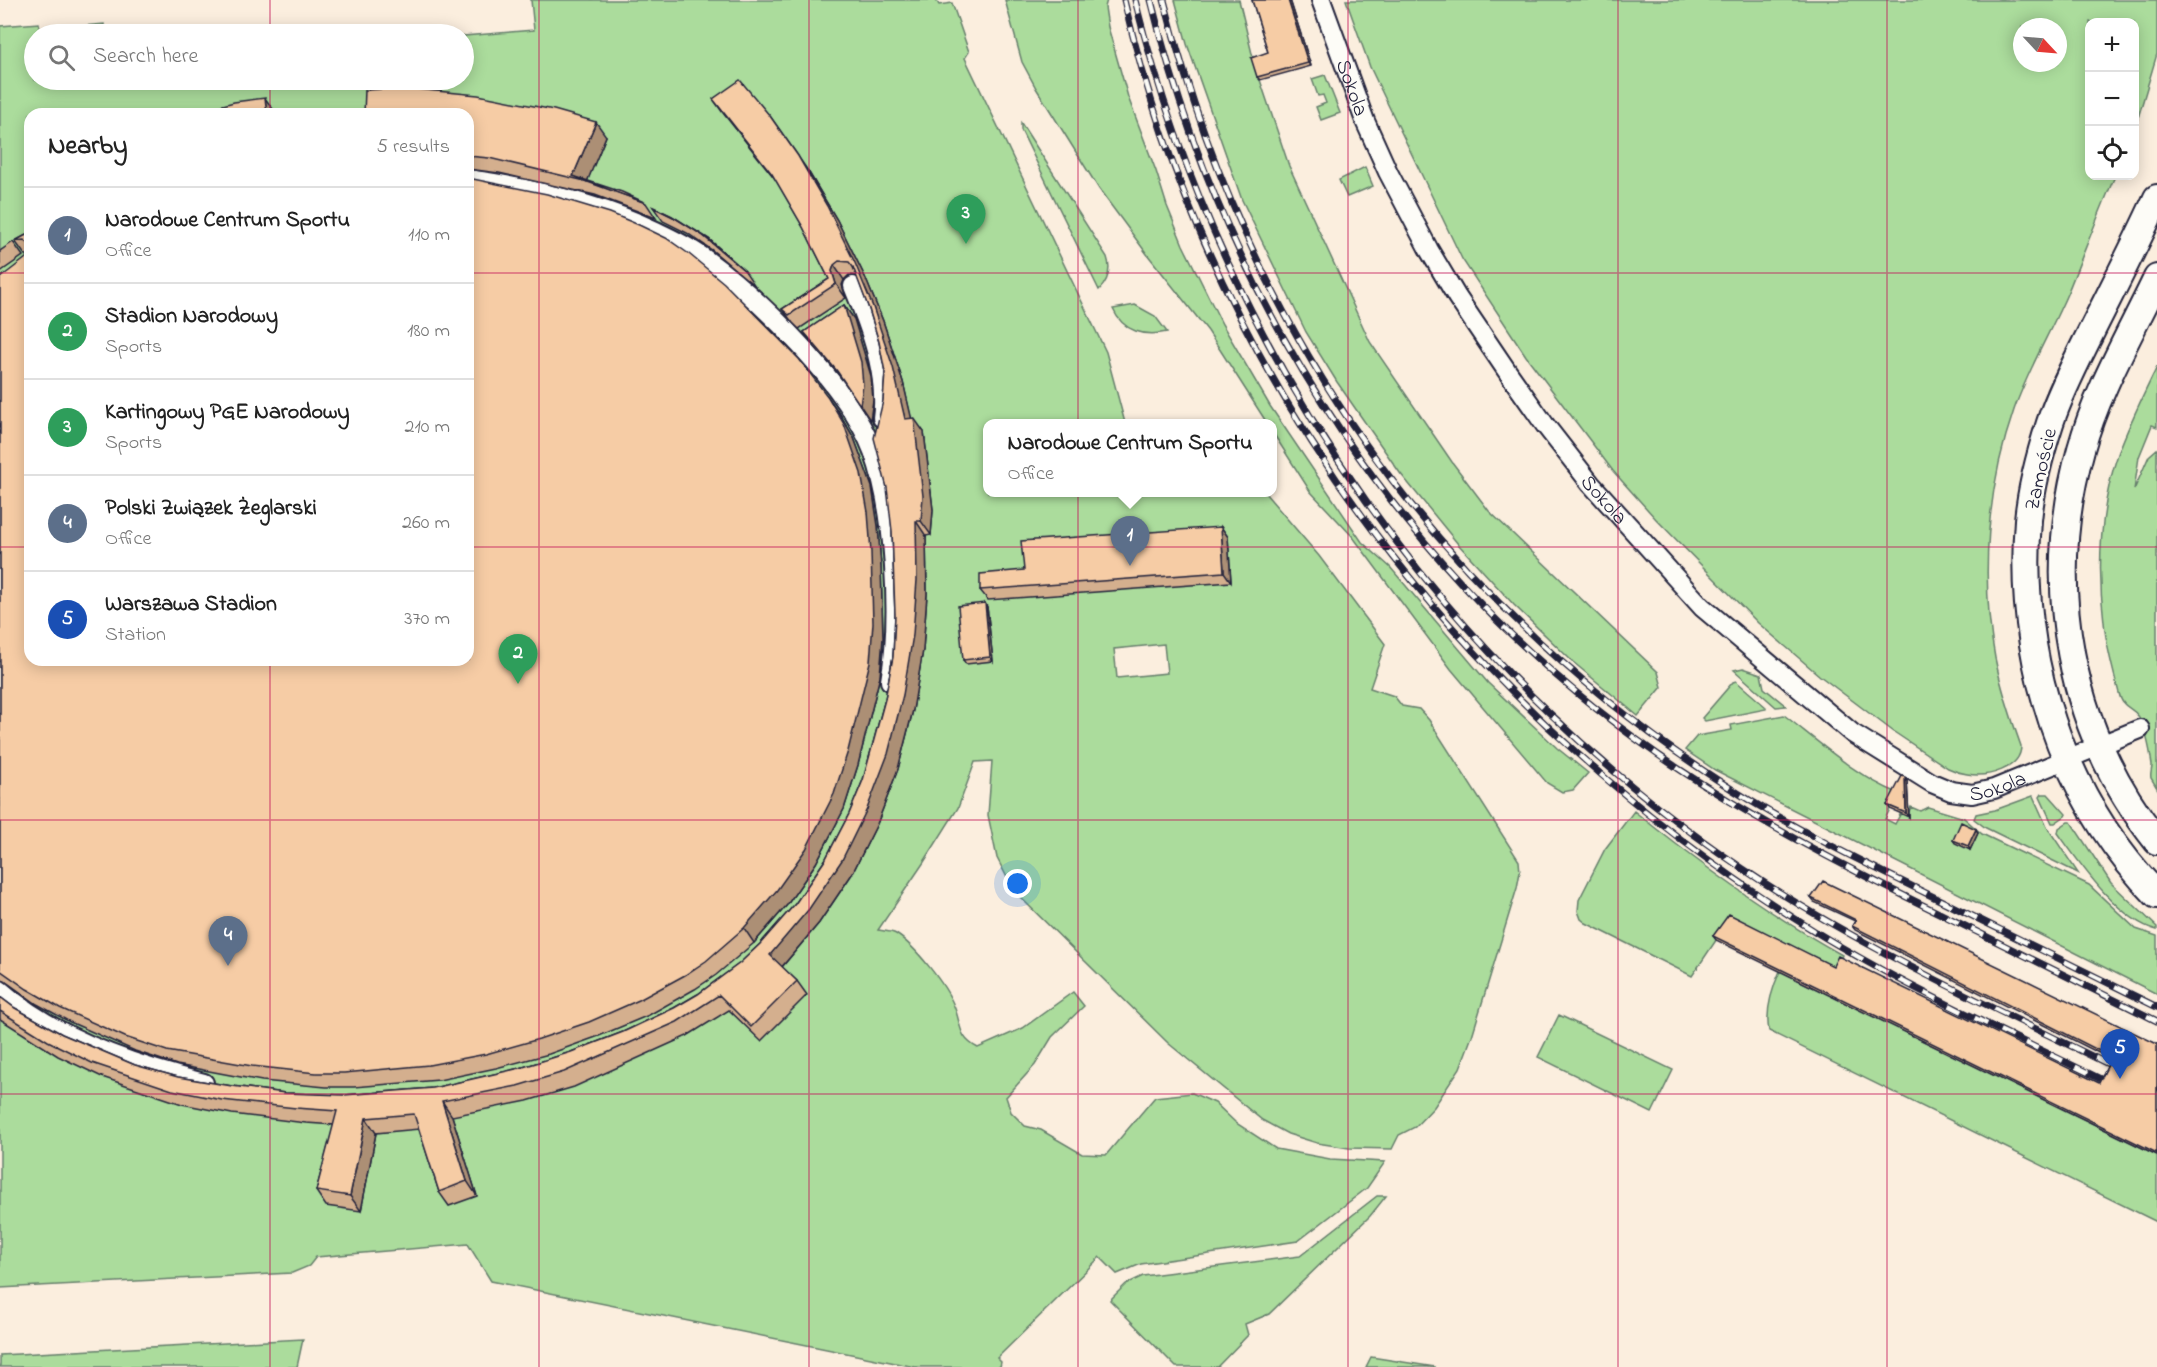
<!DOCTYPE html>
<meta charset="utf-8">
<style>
body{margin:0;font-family:"Indie Flower",sans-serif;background:#f2f2f2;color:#222}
.controls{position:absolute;right:18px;top:18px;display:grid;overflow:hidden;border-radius:12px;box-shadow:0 3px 15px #0003}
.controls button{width:54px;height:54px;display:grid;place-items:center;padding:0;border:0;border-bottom:2px solid #e0e0e0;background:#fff;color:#222;font:30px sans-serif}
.compass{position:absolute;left:2013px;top:18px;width:54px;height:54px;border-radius:50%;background:#fff;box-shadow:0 3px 15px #0003;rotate:116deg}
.you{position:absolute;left:1018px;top:884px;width:21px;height:21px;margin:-15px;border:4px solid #fff;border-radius:50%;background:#1a73e8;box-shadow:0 0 0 9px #1a73e833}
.badge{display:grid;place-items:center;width:39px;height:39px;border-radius:50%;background:#111827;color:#fff;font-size:20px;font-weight:700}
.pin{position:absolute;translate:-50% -50px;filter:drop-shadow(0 2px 3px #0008)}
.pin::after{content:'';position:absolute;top:32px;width:21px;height:18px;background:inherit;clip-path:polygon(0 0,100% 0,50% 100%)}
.popup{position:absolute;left:983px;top:419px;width:294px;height:78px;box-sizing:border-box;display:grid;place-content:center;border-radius:12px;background:#fff;filter:drop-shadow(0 2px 4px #0005);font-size:20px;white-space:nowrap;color:#767676}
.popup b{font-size:22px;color:#222}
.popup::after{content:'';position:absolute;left:50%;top:100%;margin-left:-12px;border:12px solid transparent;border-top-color:#fff}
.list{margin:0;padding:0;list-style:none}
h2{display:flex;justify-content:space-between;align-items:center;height:78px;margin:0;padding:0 24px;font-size:26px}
h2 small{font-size:20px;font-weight:400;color:#767676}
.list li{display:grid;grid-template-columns:39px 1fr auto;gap:18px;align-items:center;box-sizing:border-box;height:96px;padding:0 24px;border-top:2px solid #e0e0e0}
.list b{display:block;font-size:22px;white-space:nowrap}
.list p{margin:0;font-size:20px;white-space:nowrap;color:#767676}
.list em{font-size:20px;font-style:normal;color:#767676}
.icon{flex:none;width:33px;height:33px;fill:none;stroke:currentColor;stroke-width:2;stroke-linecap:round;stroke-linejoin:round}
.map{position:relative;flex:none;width:2157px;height:1367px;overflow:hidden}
.search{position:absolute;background:#fff;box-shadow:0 3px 15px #0003;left:24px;top:24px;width:450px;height:66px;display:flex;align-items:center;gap:15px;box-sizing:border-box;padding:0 21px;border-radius:33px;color:#767676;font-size:22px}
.panel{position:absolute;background:#fff;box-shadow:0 3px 15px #0003;left:24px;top:108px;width:450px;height:558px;border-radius:18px}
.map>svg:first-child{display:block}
</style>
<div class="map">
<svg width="2157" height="1367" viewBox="0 0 2157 1367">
<rect width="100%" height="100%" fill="#fbeede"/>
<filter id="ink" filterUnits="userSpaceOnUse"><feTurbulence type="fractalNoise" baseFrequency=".0167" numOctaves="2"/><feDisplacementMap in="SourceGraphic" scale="12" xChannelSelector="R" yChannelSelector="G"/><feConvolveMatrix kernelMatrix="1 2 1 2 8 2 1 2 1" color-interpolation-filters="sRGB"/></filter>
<g filter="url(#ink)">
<path fill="#abdc9c" stroke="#667f6c" stroke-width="1.5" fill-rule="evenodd" d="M 531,0 L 936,0 L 939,5 L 952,3 L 969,52 L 965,58 L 1106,352 L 1125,423 L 988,424 L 988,492 L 1265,493 L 1319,556 L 1385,644 L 1370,688 L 1394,696 L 1402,706 L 1419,709 L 1429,720 L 1519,861 L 1520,872 L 1517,888 L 1472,1036 L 1460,1068 L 1434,1107 L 1415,1127 L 1399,1135 L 1392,1149 L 1349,1148 L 1317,1143 L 1288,1134 L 1262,1120 L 1168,1043 L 1014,891 L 997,858 L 988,815 L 992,761 L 975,762 L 958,808 L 924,862 L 878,930 C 883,931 891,931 896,934 C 915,946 946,985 954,1006 C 962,1025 957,1037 978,1048 L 1023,1028 L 1073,992 L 1084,1006 L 1052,1037 L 1035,1065 L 1006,1097 L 1011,1112 L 1025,1126 L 1041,1130 L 1082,1154 L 1106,1155 L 1155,1097 L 1192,1093 L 1215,1103 L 1236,1123 L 1276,1149 L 1330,1159 L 1385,1162 L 1367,1188 L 1298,1241 L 1141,1264 L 1117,1274 L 1100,1257 L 997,1358 L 1001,1362 L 1000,1367 L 915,1367 L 491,1281 L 468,1244 L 316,1257 L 309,1266 L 292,1273 L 0,1288 L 0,26 L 39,23 L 40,30 L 104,24 L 104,34 L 34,34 L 34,80 L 464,80 L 464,36 L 534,30 ZM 30,114 L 468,114 L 468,660 L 30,660 ZM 1164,644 L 1167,673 L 1117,678 L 1114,649 Z
M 1005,0 L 1107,0 L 1105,7 L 1108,27 L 1128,97 L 1156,171 L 1167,206 L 1183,245 L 1222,324 L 1270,406 L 1362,542 L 1390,567 L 1488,683 L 1557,748 L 1588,773 L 1573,790 L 1562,792 L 1547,783 L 1451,669 L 1353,537 L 1310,491 L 1273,433 L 1272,424 L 1267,423 L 1208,331 L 1147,254 L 1099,189 L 1036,88 L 1022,62 Z
M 1175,0 L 1239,0 L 1254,62 L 1289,166 L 1370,342 L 1452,462 L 1489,511 L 1658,672 L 1662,687 L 1638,716 L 1573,662 L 1514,605 L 1458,544 L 1400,473 L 1337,382 L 1306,332 L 1242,200 L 1187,44 Z
M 1346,0 L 2157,0 L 2157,54 L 2135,128 L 2134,22 L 2090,22 L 2090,176 L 2115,176 C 2098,215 2083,255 2067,294 C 2050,333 2028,370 2014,410 C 1987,488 1980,577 1995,658 C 2001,687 2011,718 2021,746 C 2021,769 1987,778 1967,774 C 1960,773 1954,771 1948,768 L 1894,732 L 1820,676 L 1758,623 L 1656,519 L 1613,471 L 1526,356 L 1462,259 L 1370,67 ZM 2022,27 L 2058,27 L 2058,63 L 2022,63 Z
M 1325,75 L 1340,113 L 1321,120 L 1316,107 L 1326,103 L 1323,95 L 1318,96 L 1312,79 Z
M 1021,123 L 1107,257 C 1111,269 1109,280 1099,290 L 1021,130 Z
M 1365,167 L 1373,186 L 1347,197 L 1339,180 Z
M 1135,305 L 1155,316 L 1167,332 C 1145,337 1123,332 1113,309 Z
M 2157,367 L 2157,427 L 2152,425 L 2139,457 L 2134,490 L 2149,456 L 2157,449 L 2157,788 L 2151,778 C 2150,774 2152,770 2152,765 C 2150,750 2146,730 2139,717 C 2132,706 2123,710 2119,693 C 2113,670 2106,646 2104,622 C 2097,568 2100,506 2118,454 C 2129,424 2143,396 2157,367 Z
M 1743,668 L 1761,674 L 1764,688 L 1786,706 L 1776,707 L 1734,670 Z
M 1736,681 L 1766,707 L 1766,709 L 1705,721 L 1702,718 L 1733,682 Z
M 1784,715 C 1820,743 1856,776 1898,793 L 1885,819 L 1895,824 L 1901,813 L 1907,816 L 1911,807 L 1920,811 L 1928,807 L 1964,818 L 1982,834 L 2089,885 L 2136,929 L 2157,936 L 2157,994 L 1715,770 L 1685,750 L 1697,736 L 1732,730 L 1731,725 Z
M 2042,794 L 2048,794 L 2066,814 L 2065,816 L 2055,823 L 2052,823 L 2040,797 Z
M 2033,796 L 2047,827 L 2078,873 L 1986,828 L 1974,819 L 1976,814 L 1995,810 Z
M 1634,811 C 1701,865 1768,914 1842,955 L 1836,969 L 1731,918 L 1692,976 L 1586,923 L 1581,919 L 1578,911 L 1579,900 L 1605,849 Z
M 2068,822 L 2071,822 L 2111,883 L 2157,927 L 2157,930 C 2118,920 2081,865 2058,833 L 2059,828 Z
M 1780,971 L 2157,1155 L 2157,1222 L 1769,1031 C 1765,1011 1772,989 1780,971 Z
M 1559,1015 L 1673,1070 L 1652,1113 L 1538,1057 Z
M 1377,1196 L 1386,1196 L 1370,1216 L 1269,1314 L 1245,1324 L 1248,1335 L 1217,1367 L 1176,1367 L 1110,1300 L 1126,1284 L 1143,1276 L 1300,1256 Z
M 303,1339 L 297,1367 L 0,1367 L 0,1355 Z
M 1371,1357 L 1435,1367 L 1366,1367 Z"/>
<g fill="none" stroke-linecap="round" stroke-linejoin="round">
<g stroke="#22223b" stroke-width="22">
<g id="street">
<path id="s1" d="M 1321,0 L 1365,121 L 1388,172 L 1429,250 L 1457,297 L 1507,371 L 1545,425 L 1591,484 L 1702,607 L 1852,733 L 1932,783 L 1951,791 L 1972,794 L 1994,789 L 2140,729"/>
<path d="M 468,179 C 531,188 598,203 656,231 C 672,239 690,247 704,258 C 760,299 848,385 873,451 C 895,510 901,619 890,681"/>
<path d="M 853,286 C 870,327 888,374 882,418"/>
<path d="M 0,990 C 54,1038 135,1066 204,1083"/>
</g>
</g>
<g stroke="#22223b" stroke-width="30">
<path id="secondary" d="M 2157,198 C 2136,244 2112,290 2089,336 C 2075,364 2060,393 2050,423 C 2040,454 2031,488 2028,520 C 2017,657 2061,796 2157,895
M 2157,278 C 2131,333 2097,390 2081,449 C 2043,585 2068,730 2157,841"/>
</g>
<use href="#street" stroke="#fdfcf7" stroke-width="18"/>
<use href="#secondary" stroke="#fdfcf7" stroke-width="26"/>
<g stroke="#22223b" stroke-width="7">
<path id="rail" d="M 1124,0 C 1216,394 1474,721 1816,932 C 1912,991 2016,1037 2117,1087
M 1135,0 C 1225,360 1451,680 1763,882 C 1887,962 2025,1022 2157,1088
M 1151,0 C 1227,310 1411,591 1679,769 C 1762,824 1851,870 1941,914 C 2013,950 2085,985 2157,1021
M 1164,0 C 1247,328 1432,593 1716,779 C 1786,825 1862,862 1938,899 C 2011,935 2084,971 2157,1007"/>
</g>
<use href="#rail" stroke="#fdfcf7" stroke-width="4.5" stroke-dasharray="14" stroke-linecap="butt"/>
</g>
<path fill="#d4af8e" stroke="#22223b" stroke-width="1.5" d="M 1252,0 L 1290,0 L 1311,66 L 1260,80 L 1257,77 L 1268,52 Z
M 713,99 L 808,171 L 837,220 L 865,277 L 883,321 L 903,382 L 911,418 L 924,432 L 933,510 L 931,535 L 926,536 L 927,594 L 923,650 L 913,710 L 898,769 L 877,824 L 852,874 L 819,923 L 782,967 L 797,981 L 807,995 L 761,1041 L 729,1010 L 687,1036 L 574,1087 L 527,1101 L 452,1116 L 477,1196 L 449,1206 L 439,1192 L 419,1129 L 376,1133 L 361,1211 L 326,1206 L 316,1191 L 334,1125 L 306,1123 L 232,1114 L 182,1104 L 102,1077 L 58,1056 L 0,1019 L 0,997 L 15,1008 L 62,1034 L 135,1065 L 178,1077 L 232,1086 L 285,1093 L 344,1095 L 433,1088 L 520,1068 L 571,1052 L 623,1032 L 674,1008 L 698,994 L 740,963 L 760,944 L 795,904 L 825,860 L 849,814 L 863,780 L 885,699 L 893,657 L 895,615 L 892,531 L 883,401 L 885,372 L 879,342 L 869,309 L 857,276 L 849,275 L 844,280 L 842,285 L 846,298 L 799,329 L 793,323 L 782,309 L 829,279 L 803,227 L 776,180 L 723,113 Z
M 468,114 L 606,136 L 587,181 L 646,203 L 656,218 L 595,195 L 499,173 L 468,169 Z
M 653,207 L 672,216 L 709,239 L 745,271 L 755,286 L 712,250 L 687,233 L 663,221 Z
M 30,233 L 30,255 L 25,255 L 15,241 Z
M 13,242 L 23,256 L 0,272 L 0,251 Z
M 0,278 L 838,411 L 854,438 L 872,487 L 878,526 L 881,567 L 883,638 L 880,676 L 858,765 L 844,809 L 816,863 L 787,905 L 754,943 L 716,975 L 695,989 L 649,1015 L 599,1036 L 549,1054 L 496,1068 L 439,1080 L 354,1087 L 326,1087 L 262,1081 L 177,1065 L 135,1051 L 70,1022 L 37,1004 L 2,979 L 0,979 Z
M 844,305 L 854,319 L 871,376 L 873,400 L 870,420 L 844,381 L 814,346 L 804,332 Z
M 1221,527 L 1228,537 L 1231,582 L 988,600 L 980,590 L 1024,570 Z
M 985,603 L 987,607 L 993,661 L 966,664 L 963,660 Z
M 1907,781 L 1909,817 L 1890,809 L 1887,805 Z
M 1976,829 L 1978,833 L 1970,850 L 1955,843 L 1953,840 Z
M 1811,898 L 2157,1044 L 2157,1155 L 1716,940 L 1713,936 L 1833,966 L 2099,1083 L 2111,1059 L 1855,930 L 1852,926 L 1855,921 L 1814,902 Z"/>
<path fill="#ac8f74" stroke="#22223b" stroke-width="1.5" d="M 1288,0 L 1290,0 L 1311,66 L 1308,63 Z
M 265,98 L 275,112 L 275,114 L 267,114 Z
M 770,116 L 808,171 L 837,220 L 865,277 L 883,321 L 903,382 L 915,433 L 905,419 L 873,307 L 798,156 Z
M 596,122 L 606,136 L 587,182 L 573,176 Z
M 834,265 L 844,280 L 842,285 L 846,298 L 836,284 L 832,271 Z
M 844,305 L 854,319 L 871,376 L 873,400 L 870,420 L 860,405 Z
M 828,397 L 838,411 L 854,438 L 872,487 L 878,526 L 881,567 L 883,638 L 880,676 L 858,765 L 844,809 L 816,863 L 787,905 L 754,943 L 744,928 Z
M 914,418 L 924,432 L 933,510 L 931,535 L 921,521 Z
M 916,521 L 926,536 L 927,594 L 923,650 L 913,710 L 898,769 L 877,824 L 852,874 L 819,923 L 780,969 L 770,955 L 867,809 Z
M 1221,527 L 1228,537 L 1231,582 L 1224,572 Z
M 985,603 L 987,607 L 993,661 L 990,657 Z
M 1905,777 L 1907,781 L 1909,817 L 1906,813 Z
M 1976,829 L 1978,833 L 1970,850 L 1968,846 Z
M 442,1101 L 452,1116 L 477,1196 L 467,1181 Z
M 366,1118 L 376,1133 L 361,1211 L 350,1196 Z"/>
<path fill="#f6cca5" stroke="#22223b" stroke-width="1.5" d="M 1252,0 L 1288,0 L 1308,63 L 1257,77 L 1251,58 L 1268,52 Z
M 740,80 L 770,116 L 798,156 L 827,206 L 855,263 L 873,307 L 893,367 L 905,419 L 914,418 L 923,496 L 921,521 L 916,521 L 917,580 L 913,635 L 903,695 L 888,754 L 867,809 L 842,860 L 809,909 L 770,955 L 797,981 L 751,1027 L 719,995 L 677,1022 L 564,1072 L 517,1086 L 442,1101 L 467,1181 L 439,1192 L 414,1114 L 366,1118 L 350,1196 L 316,1191 L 337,1111 L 296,1108 L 222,1100 L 172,1090 L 92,1063 L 48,1041 L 0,1011 L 0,997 L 15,1008 L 62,1034 L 135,1065 L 178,1077 L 232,1086 L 285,1093 L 344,1095 L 433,1088 L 520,1068 L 571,1052 L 623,1032 L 674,1008 L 698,994 L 740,963 L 760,944 L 795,904 L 825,860 L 849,814 L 863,780 L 885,699 L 893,657 L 895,615 L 892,531 L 887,488 L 874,438 L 883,401 L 885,372 L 879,342 L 869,309 L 853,267 L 849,262 L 839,261 L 834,265 L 832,271 L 836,284 L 789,315 L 782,309 L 829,279 L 803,227 L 772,174 L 713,99 Z
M 405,88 L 478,95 L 554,110 L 596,122 L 573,176 L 622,192 L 646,203 L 585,181 L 489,158 L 468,156 L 468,114 L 364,114 L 365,90 Z
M 265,98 L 267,114 L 190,114 L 234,102 Z
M 468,178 L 547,194 L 610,213 L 639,225 L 666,238 L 689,254 L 724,283 L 799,359 L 828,397 L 844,424 L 861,473 L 868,512 L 871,552 L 873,623 L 870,662 L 848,751 L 834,794 L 806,849 L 777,890 L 744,928 L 706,961 L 685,975 L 639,1000 L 589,1022 L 539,1039 L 486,1054 L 429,1065 L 344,1073 L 316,1073 L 252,1066 L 167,1051 L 125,1037 L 60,1008 L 27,989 L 0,970 L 0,278 L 30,255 L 30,660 L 468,660 Z
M 653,207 L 672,216 L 709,239 L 745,271 L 702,235 L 677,219 Z
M 30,233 L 30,247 L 29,244 L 24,240 L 15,241 Z
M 844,305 L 861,362 L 863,385 L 860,405 L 837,371 L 804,332 Z
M 1221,527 L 1224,572 L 980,590 L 980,574 L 1024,570 L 1021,541 Z
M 985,603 L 990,657 L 963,660 L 958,606 Z
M 1902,776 L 1905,777 L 1906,813 L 1887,805 Z
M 1961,822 L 1976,829 L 1968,846 L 1953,840 Z
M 1823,881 L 2157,1044 L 2157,1153 L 1713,936 L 1729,914 L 1833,966 L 1838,956 L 2099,1083 L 2112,1057 L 1852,926 L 1856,920 L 1811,898 Z"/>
</g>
<path fill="none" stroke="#c2185b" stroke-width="1.5" stroke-opacity="0.55" d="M 270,0 L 270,34M 539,0 L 539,1367M 809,0 L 809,1367M 1078,0 L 1078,1367M 1348,0 L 1348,1367M 1618,0 L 1618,1367M 1887,0 L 1887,1367M 270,80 L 270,114M 0,273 L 30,273M 468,273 L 2157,273M 0,547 L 30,547M 468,547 L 2157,547M 270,660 L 270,1367M 0,820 L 2157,820M 0,1094 L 2157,1094"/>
<g text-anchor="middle" stroke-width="4.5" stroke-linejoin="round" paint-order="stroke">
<g font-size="21" fill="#22223b" stroke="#fdfcf7">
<text dy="7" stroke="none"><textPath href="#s1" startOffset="93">Sokola</textPath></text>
<text transform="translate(2040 469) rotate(-77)" y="7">Zamoście</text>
<text dy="7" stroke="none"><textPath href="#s1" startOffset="578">Sokola</textPath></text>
<text dy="7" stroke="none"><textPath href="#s1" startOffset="1082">Sokola</textPath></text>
</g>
</g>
</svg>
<div class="controls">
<button>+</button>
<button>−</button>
<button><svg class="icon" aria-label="locate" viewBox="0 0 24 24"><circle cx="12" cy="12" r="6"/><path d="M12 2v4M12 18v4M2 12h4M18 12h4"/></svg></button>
</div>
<svg class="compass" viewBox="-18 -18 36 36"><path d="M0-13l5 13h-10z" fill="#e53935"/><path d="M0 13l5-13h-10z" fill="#767676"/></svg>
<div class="you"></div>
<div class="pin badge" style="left:1130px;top:566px;background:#5c6f8a">1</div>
<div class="popup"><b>Narodowe Centrum Sportu</b>Office</div>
<div class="pin badge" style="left:518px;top:684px;background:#2e9e5b">2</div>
<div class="pin badge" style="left:966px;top:244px;background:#2e9e5b">3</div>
<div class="pin badge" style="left:228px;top:966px;background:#5c6f8a">4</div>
<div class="pin badge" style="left:2120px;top:1079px;background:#1a4fb4">5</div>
<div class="search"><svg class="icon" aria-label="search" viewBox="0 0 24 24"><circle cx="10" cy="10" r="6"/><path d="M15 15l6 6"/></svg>Search here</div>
<section class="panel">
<h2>Nearby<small>5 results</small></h2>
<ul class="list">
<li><span class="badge" style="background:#5c6f8a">1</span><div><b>Narodowe Centrum Sportu</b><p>Office</p></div><em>110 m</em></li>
<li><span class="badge" style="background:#2e9e5b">2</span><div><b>Stadion Narodowy</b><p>Sports</p></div><em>180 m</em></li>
<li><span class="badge" style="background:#2e9e5b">3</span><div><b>Kartingowy PGE Narodowy</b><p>Sports</p></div><em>210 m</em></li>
<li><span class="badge" style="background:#5c6f8a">4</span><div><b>Polski Związek Żeglarski</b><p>Office</p></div><em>260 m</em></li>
<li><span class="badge" style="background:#1a4fb4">5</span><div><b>Warszawa Stadion</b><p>Station</p></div><em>370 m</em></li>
</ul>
</section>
</div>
